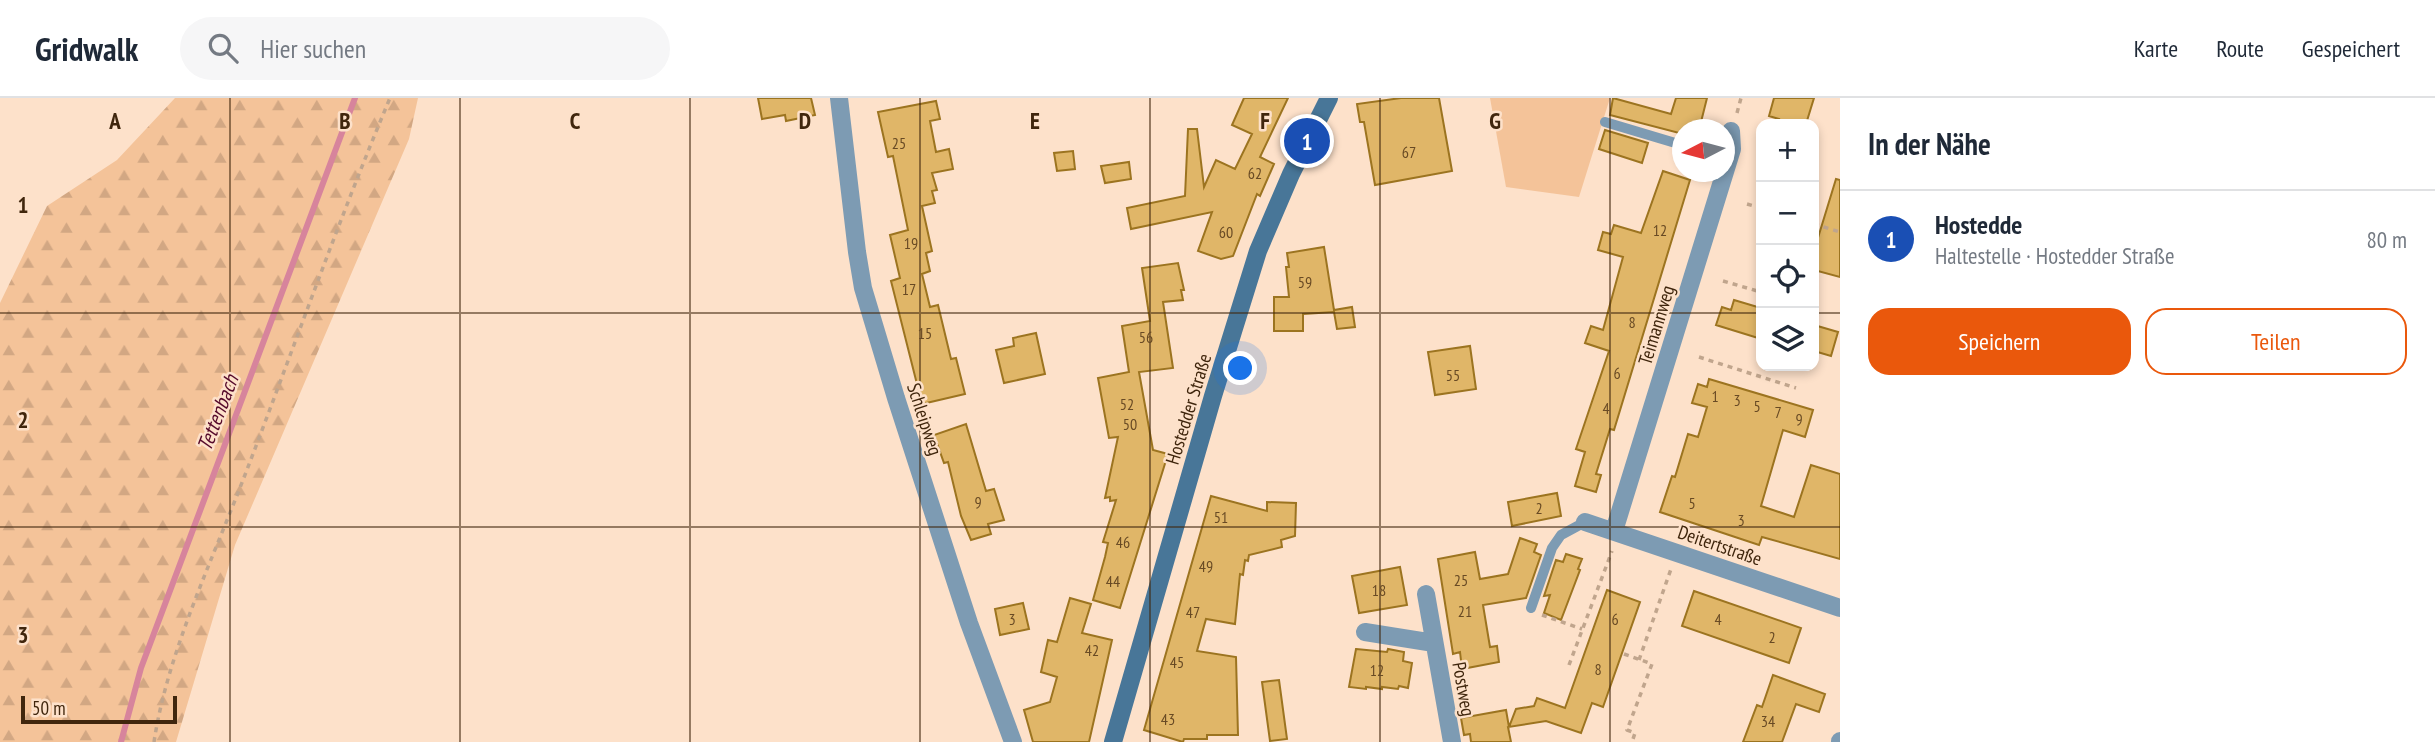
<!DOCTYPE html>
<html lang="de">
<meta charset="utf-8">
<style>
body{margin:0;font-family:"PT Sans Narrow",sans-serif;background:#f6f6f7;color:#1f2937}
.controls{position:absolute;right:21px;top:21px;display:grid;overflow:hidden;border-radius:14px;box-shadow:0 4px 10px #0003}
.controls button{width:63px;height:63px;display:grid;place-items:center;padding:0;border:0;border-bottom:2px solid #e0e1e3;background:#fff;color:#1f2937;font:35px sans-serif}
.compass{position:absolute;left:1672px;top:21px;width:63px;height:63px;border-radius:50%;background:#fff;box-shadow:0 4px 10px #0003;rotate:264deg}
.scale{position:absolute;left:21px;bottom:18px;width:156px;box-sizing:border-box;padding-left:7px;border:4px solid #40260d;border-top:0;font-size:19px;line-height:24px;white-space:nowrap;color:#40260d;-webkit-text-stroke:5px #fde1ca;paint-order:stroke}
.you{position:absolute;left:1241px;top:271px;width:24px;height:24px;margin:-18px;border:5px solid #fff;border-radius:50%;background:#1a73e8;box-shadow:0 0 0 10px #1a73e833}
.badge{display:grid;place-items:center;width:46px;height:46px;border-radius:50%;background:#ea580c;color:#fff;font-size:23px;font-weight:700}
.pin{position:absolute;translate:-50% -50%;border:4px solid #fff;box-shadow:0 2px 7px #0006}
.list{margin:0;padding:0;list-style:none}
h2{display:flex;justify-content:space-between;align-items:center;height:91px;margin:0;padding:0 28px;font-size:30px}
h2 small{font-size:23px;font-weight:400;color:#747a83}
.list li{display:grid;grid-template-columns:46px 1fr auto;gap:21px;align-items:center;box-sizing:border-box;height:98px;padding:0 28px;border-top:2px solid #e0e1e3}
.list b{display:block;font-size:26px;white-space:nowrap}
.list p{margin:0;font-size:23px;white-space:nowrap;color:#747a83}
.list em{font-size:23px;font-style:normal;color:#747a83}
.actions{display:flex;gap:14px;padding:21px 28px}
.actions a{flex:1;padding:16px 0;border:2px solid #ea580c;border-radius:21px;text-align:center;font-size:24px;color:#ea580c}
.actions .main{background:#ea580c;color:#fff}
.icon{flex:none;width:38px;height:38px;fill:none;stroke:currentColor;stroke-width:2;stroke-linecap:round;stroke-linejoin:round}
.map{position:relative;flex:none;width:1840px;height:644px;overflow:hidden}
header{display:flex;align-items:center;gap:42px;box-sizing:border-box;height:98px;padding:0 35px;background:#fff;border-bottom:2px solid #e0e1e3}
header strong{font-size:33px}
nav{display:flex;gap:38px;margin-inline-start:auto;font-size:24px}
.search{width:490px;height:63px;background:#f6f6f7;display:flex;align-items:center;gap:18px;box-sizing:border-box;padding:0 24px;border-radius:38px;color:#747a83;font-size:26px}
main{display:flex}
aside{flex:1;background:#fff}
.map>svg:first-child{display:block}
</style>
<header>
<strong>Gridwalk</strong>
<div class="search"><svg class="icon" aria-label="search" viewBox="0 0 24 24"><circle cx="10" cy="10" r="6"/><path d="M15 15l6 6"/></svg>Hier suchen</div>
<nav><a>Karte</a><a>Route</a><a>Gespeichert</a></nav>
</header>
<main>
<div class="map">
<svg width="1840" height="644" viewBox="0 0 1840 644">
<defs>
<pattern id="forest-firs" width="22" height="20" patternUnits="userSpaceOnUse" patternTransform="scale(1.75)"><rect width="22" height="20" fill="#f4c399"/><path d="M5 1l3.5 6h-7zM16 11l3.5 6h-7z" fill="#d2a783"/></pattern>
</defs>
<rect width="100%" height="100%" fill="#fde1ca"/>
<path fill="url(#forest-firs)" d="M 175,0 L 418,0 L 409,41 L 235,447 L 176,644 L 0,644 L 0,205 L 47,108 L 117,62 Z"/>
<path fill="#f4c399" d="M 1490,0 L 1610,0 L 1579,99 L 1506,89 Z"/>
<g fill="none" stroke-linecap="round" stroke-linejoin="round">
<path stroke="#d7849c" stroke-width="6" d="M 121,644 L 141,570 L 355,0"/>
</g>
<path fill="#e0b668" stroke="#9c7420" stroke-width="2" d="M 758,0 L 811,0 L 815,17 L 786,23 L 785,17 L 762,21 Z
M 1244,0 L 1288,0 L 1260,59 L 1274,66 L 1260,98 L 1257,96 L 1233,158 L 1221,161 L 1198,153 L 1212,114 L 1131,131 L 1127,110 L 1185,98 L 1188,31 L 1197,31 L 1204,89 L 1216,62 L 1235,71 L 1252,36 L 1232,27 Z
M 1401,0 L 1439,0 L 1452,73 L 1375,87 L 1364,24 L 1360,24 L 1357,6 Z
M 1613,0 L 1671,16 L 1676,0 L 1707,0 L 1699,32 L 1683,32 L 1683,36 L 1610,17 Z
M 1774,0 L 1814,0 L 1806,26 L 1777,26 L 1779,21 L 1769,18 Z
M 936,3 L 940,21 L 930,23 L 936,54 L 949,51 L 953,71 L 932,75 L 937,92 L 932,93 L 935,105 L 922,108 L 932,153 L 926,155 L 930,173 L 922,176 L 930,209 L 938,207 L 951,261 L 956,260 L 965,296 L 922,306 L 891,183 L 900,180 L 890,137 L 908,132 L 893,58 L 888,59 L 878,14 Z
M 1605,32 L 1648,45 L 1642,65 L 1599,51 Z
M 1073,53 L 1075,71 L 1057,73 L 1054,55 Z
M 1129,64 L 1131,81 L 1105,85 L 1101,68 Z
M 1663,73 L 1690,82 L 1614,332 L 1610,331 L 1596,376 L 1601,377 L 1596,394 L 1575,388 L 1585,354 L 1576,351 L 1609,253 L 1585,245 L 1591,228 L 1603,232 L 1623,159 L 1598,152 L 1603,134 L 1611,136 L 1614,127 L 1641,135 Z
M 1836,81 L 1840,82 L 1840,179 L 1814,172 L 1814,142 L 1817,143 Z
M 1324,149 L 1334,212 L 1352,209 L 1355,229 L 1337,231 L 1334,214 L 1303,216 L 1303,233 L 1274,233 L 1274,199 L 1289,199 L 1286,169 L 1289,169 L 1287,155 Z
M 1178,165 L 1184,192 L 1181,192 L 1183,202 L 1163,204 L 1173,270 L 1139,274 L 1153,352 L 1168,356 L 1120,510 L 1093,502 L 1105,459 L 1108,445 L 1103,444 L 1116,402 L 1110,403 L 1110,399 L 1105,400 L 1118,339 L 1109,340 L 1098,280 L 1129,274 L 1122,228 L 1150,223 L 1142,170 Z
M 1734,202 L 1761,210 L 1761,231 L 1758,240 L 1716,227 L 1722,209 L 1731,212 Z
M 1814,227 L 1838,234 L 1831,258 L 1814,253 Z
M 1036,235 L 1045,276 L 1004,285 L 996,252 L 1014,248 L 1013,240 Z
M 1470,248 L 1476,291 L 1435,297 L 1428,254 Z
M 1709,281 L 1813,312 L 1805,339 L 1783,332 L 1761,408 L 1794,419 L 1811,367 L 1840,376 L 1840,461 L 1762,439 L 1759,447 L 1660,414 L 1672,378 L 1675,379 L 1688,336 L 1698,339 L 1707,309 L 1692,305 L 1698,286 L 1707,289 Z
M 966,326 L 986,393 L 994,391 L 1004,422 L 988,426 L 991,436 L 971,442 L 961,418 L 948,364 L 944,365 L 934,337 Z
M 1557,395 L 1561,418 L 1512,428 L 1508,404 Z
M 1211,398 L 1267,413 L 1267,404 L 1296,405 L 1295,438 L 1281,442 L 1282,449 L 1249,457 L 1248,463 L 1245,462 L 1243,477 L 1240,476 L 1235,526 L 1206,521 L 1197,553 L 1236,559 L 1238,637 L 1207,637 L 1207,641 L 1184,641 L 1183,644 L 1144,632 Z
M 1520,440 L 1537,446 L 1534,454 L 1541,457 L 1526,500 L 1483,507 L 1490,549 L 1497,548 L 1499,564 L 1462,571 L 1460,554 L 1453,556 L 1438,461 L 1475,454 L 1480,481 L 1508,476 Z
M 1566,456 L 1582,461 L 1578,471 L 1580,472 L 1561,522 L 1544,515 L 1550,497 L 1544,498 L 1556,462 L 1563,464 Z
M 1400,469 L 1407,507 L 1359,515 L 1352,478 Z
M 1607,492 L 1640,504 L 1603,609 L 1592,605 L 1581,635 L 1546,623 L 1508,629 L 1511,644 L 1471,644 L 1470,636 L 1464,637 L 1461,620 L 1506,612 L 1509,629 L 1516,611 L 1534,608 L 1537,600 L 1565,610 Z
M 1694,493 L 1801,530 L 1789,565 L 1682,528 Z
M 1070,500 L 1091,506 L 1082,535 L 1112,542 L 1089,644 L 1033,644 L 1024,612 L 1050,604 L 1057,579 L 1041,574 L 1048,542 L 1057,544 Z
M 1023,505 L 1029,531 L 1000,537 L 995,511 Z
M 1356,551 L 1387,554 L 1388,551 L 1404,554 L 1403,563 L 1412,565 L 1408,590 L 1399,588 L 1398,591 L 1382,589 L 1382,591 L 1366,589 L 1366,591 L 1349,589 Z
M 1773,577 L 1825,596 L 1819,614 L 1796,606 L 1782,644 L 1743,644 L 1757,607 L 1762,609 Z
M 1279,582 L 1287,641 L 1270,643 L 1262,584 Z"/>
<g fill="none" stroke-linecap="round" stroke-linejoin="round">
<path stroke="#c0a58d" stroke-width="3.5" stroke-dasharray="5 5" stroke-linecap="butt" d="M 1737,15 L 1741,0
M 1747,106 L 1761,110
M 1814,126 L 1840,134
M 1723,183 L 1761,194
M 1814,210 L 1818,212
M 1699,259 L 1796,290
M 1542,517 L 1582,531
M 1624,556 L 1652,566 L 1627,632 L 1635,635 L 1632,644
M 1639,562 L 1671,471
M 1569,567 L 1612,453
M 154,644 C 167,557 211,465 243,382 C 292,255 337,126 390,0"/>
<path stroke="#7d9bb3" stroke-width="10" d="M 1605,24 L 1682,47
M 1531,510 L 1552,450 L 1561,437 L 1585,424"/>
<path stroke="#7d9bb3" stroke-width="18" d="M 839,0 L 857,154 L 863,190 L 896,300 L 969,525 L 1013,644
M 1585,424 L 1840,510
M 1614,433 L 1732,51 L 1731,33
M 1426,496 L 1452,644
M 1365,534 L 1434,545
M 1840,644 L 1840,643"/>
<path stroke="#487698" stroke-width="18" d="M 1113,644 L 1213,298 L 1258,153 L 1291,76 L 1329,0"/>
</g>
<path fill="none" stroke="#40260d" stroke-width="2" stroke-opacity="0.55" d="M 230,0 L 230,644M 460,0 L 460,644M 690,0 L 690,644M 920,0 L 920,644M 1150,0 L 1150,644M 1380,0 L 1380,644M 1610,0 L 1610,644M 0,215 L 1761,215M 1814,215 L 1840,215M 0,429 L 1840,429"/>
<g text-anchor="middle" stroke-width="5" stroke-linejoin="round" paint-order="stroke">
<g font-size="16" fill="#684a24">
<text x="899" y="51">25</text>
<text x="1409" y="60">67</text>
<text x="1255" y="81">62</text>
<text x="1660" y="138">12</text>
<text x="1226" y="140">60</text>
<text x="911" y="151">19</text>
<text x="1305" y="190">59</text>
<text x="909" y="197">17</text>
<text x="1632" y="230">8</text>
<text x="925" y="241">15</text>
<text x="1146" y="245">56</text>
<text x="1617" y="281">6</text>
<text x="1453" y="283">55</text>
<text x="1715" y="304">1</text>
<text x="1737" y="308">3</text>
<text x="1127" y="312">52</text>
<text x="1757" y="314">5</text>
<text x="1606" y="316">4</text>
<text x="1778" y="320">7</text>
<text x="1799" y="327">9</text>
<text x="1130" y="332">50</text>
<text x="978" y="410">9</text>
<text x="1692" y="411">5</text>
<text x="1539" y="416">2</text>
<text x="1221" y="425">51</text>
<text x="1741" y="428">3</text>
<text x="1123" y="450">46</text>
<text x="1206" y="474">49</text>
<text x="1461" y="488">25</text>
<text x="1113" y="489">44</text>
<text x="1379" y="498">18</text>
<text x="1465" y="519">21</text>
<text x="1193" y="520">47</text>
<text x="1012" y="527">3</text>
<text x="1615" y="527">6</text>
<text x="1718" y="527">4</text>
<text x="1772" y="545">2</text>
<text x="1092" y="558">42</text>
<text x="1177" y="570">45</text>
<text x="1598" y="577">8</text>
<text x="1377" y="578">12</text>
<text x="1168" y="627">43</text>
<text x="1768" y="629">34</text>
</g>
<g font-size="19" fill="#40260d" stroke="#fde1ca">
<text transform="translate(1656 227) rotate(-73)" y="7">Teimannweg</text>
<text transform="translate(1188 311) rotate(-73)" y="7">Hostedder Straße</text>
<text transform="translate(925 321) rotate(72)" y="7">Schleipweg</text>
<text transform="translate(1720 447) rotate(19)" y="7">Deitertstraße</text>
<text transform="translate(1464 591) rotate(80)" y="7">Postweg</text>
</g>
<g font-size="21" font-style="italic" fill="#560a2b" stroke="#fde1ca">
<text transform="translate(218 315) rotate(-69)" y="7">Tettenbach</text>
</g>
</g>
<g font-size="23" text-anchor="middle" font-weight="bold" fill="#40260d" stroke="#fde1ca" stroke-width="5" stroke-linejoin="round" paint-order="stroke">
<text x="115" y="31">A</text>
<text x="345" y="31">B</text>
<text x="575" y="31">C</text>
<text x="805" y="31">D</text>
<text x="1035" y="31">E</text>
<text x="1265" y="31">F</text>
<text x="1495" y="31">G</text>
<text x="23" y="115">1</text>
<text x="23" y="330">2</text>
<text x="23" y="545">3</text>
</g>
</svg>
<div class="controls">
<button>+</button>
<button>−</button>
<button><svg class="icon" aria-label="locate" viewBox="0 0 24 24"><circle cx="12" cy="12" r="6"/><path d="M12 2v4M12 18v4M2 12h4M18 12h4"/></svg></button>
<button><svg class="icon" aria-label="layers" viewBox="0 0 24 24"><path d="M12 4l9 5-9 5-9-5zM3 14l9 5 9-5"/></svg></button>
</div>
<svg class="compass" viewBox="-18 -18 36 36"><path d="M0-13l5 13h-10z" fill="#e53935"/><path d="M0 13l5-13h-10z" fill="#747a83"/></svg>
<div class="scale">50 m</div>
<div class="you"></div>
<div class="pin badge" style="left:1307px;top:43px;background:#1a4fb4">1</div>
</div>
<aside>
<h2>In der Nähe<small></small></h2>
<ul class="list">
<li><span class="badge" style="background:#1a4fb4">1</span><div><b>Hostedde</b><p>Haltestelle · Hostedder Straße</p></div><em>80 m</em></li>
</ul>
<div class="actions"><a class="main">Speichern</a><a>Teilen</a></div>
</aside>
</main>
